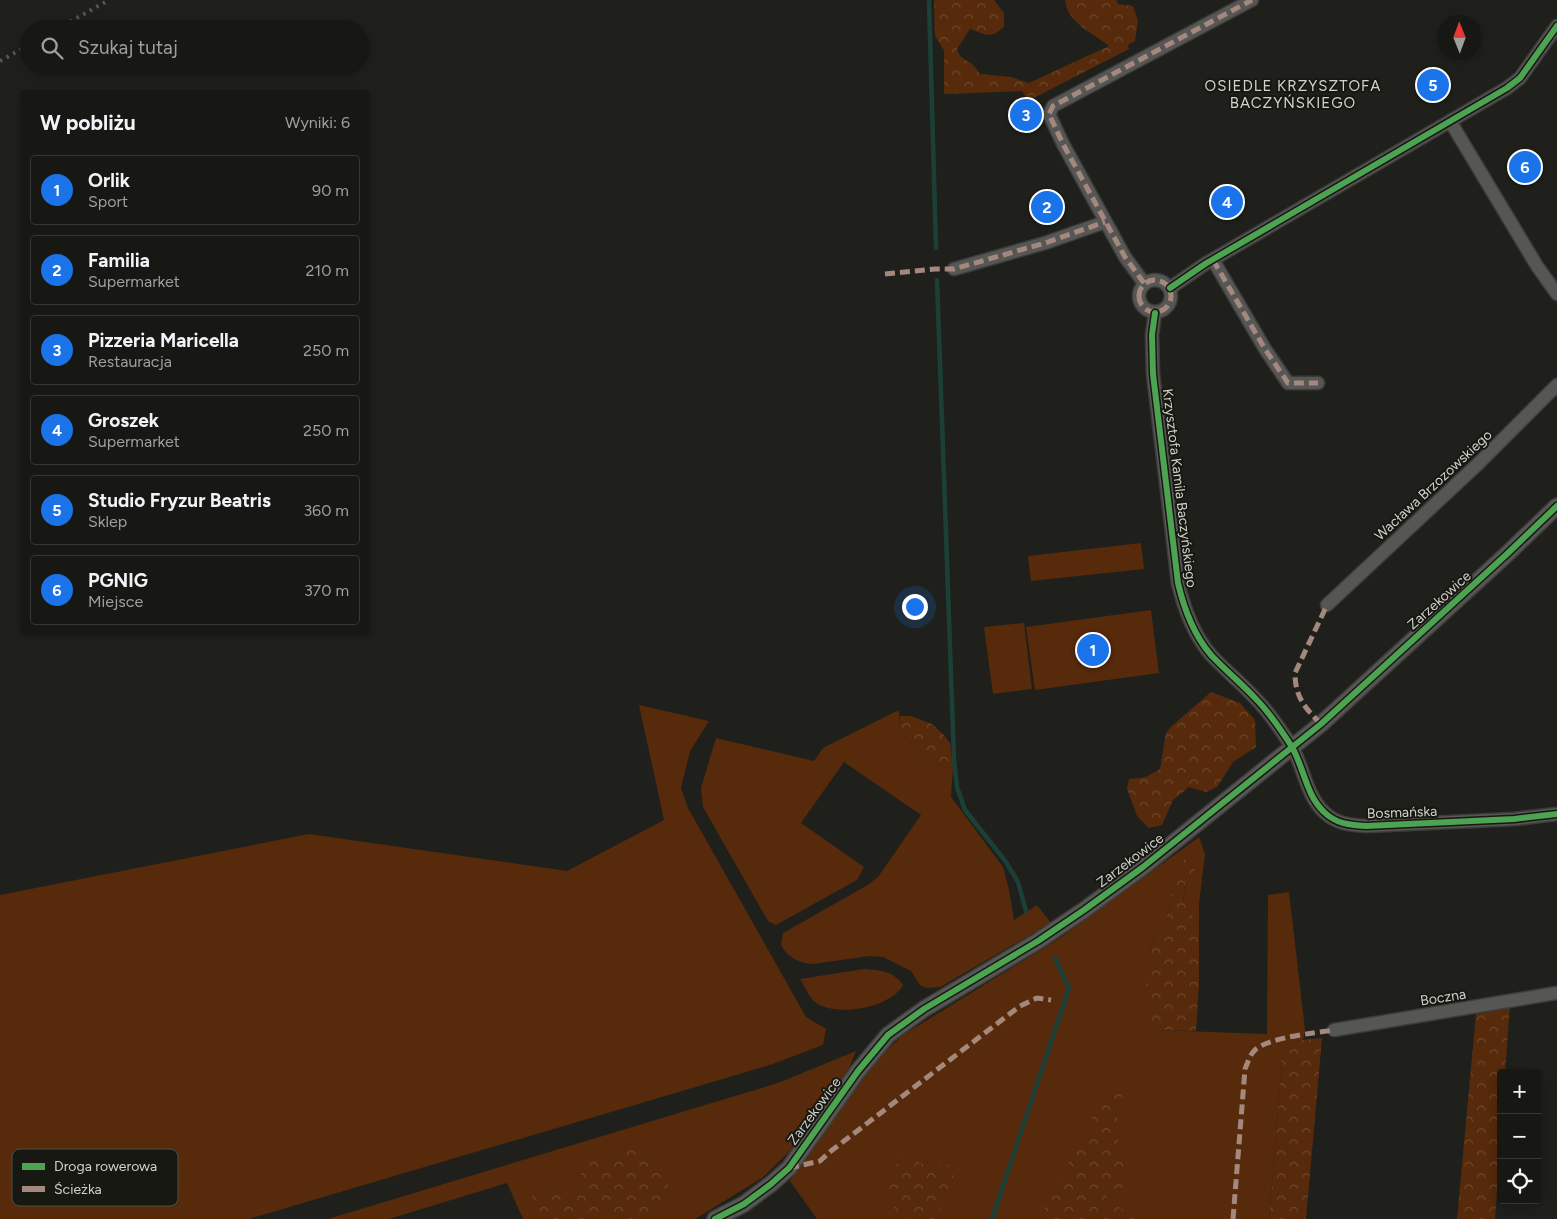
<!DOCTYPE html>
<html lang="pl">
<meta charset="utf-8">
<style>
body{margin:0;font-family:Figtree,sans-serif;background:#20211d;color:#f1f3f6}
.controls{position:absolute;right:15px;bottom:15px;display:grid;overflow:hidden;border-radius:5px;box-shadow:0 2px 12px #0003}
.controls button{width:45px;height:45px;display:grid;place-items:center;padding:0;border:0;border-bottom:1px solid #363734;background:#171814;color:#f1f3f6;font:25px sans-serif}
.compass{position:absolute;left:1437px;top:15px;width:45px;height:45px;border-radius:50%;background:#171814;box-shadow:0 2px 12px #0003;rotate:359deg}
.you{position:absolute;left:914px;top:606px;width:18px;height:18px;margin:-12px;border:4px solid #fff;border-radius:50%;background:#1a73e8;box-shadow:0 0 0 8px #1a73e833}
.badge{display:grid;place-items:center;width:32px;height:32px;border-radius:50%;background:#1a73e8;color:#fff;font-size:16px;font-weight:700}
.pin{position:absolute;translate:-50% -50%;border:2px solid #fff;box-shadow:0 1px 5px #0006}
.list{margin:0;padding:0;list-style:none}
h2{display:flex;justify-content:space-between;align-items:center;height:65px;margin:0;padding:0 20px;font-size:21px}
h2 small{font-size:16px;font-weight:400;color:#9ea0a0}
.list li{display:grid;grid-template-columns:32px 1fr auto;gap:15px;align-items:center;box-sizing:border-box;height:70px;margin:0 10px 10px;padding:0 10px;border:1px solid #363734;border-radius:5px}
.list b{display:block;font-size:19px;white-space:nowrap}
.list p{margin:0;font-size:16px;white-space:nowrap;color:#9ea0a0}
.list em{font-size:16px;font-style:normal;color:#9ea0a0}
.icon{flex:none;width:28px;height:28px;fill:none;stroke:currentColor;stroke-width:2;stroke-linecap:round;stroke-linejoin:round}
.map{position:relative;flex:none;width:1557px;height:1219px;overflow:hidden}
.search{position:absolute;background:#171814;box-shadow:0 2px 12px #0003;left:20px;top:20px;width:350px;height:55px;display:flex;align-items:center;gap:12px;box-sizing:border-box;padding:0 18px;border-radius:28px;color:#9ea0a0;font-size:19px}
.panel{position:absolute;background:#171814;box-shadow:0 2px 12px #0003;left:20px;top:90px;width:350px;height:545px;border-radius:5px}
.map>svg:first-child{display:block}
</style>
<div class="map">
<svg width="1557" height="1219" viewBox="0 0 1557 1219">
<defs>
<pattern id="forest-crowns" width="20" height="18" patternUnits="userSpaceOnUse" patternTransform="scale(1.25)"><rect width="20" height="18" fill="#562a0b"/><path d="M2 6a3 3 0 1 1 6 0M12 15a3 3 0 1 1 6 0" fill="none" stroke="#6d482d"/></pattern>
</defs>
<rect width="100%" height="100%" fill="#1f201b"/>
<path fill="#562a0b" d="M 1141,543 L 1144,569 L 1031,581 L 1028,556 Z
M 1151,610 L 1159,673 L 1035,690 L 1026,627 Z
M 1024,623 L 1032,689 L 993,694 L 984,627 Z
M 639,705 L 709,721 L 690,751 L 681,788 L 688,808 L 806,1017 L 826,1029 L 823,1045 L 773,1064 L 249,1219 L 0,1219 L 0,895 L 309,834 L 567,871 L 664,820 Z
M 899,710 L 900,729 L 926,762 L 953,768 L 951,797 L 1003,867 L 1009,890 L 1014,920 L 1037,905 L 1051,923 L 940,987 L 926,988 L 920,985 L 911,971 L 883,957 L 869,956 L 813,964 C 798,963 788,957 781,945 L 783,933 L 866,886 L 878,877 L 921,815 L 844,762 L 801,823 L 864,867 L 857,880 L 776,925 L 768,921 L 703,807 L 701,788 L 716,738 L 814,761 L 823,748 Z
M 1199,837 L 1205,854 L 1199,904 L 1199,924 L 1183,902 C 1184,897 1184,891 1185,886 C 1188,871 1202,875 1193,853 L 1171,897 L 1164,930 L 1155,936 L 1150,950 L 1154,1030 L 1267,1034 L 1268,895 L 1289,892 L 1305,1029 L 1303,1040 L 1283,1049 L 1269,1219 L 817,1219 L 790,1181 L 874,1062 L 903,1035 L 1060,938 Z
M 864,969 C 879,970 894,971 903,985 C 891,1008 836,1018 815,1002 C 809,997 805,987 800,979 Z
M 856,1051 L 848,1071 L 789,1152 L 762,1178 L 695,1219 L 523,1219 L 507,1183 L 389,1219 L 328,1219 L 778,1083 Z"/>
<path fill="url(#forest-crowns)" d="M 934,0 L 994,0 L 1004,13 L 1004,26 C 992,40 984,34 970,29 L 957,49 C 959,58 965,59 972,64 C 975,67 978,71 980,74 L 1011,77 L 1029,83 L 1109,46 C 1093,33 1067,23 1065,0 L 1116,0 L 1118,4 L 1133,6 L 1138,21 L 1135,41 L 1128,45 L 1129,49 L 1028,101 L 1022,91 L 944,94 L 944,50 L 935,36 Z
M 1211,692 L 1240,703 L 1255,720 L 1256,747 L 1233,762 L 1217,787 L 1206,792 L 1189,787 L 1173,800 L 1162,825 L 1149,828 L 1137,816 L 1127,788 L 1129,779 L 1146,777 L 1160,769 L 1166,733 L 1172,726 Z
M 900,716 L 911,716 L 932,724 L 942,733 L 950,743 L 953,768 L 926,762 L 900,729 Z
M 1193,852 L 1197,863 L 1194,874 L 1185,884 L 1183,902 L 1199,924 L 1199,984 L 1196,1031 L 1154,1030 L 1146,986 L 1150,950 L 1155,936 L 1164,929 L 1171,897 L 1185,857 Z
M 1510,1005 L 1505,1073 L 1501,1073 L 1501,1135 L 1495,1219 L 1457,1219 L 1476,1014 Z
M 1322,1038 L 1306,1219 L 1269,1219 L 1283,1048 L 1303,1040 Z
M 1106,1088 L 1117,1088 L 1123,1094 C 1110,1131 1120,1151 1130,1186 L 1105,1192 L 1110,1203 L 1133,1215 L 1134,1219 L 1041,1219 L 1048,1198 L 1085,1133 Z
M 638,1146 L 650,1153 L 675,1196 L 644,1219 L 610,1219 L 588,1213 L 584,1219 L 534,1219 L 532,1217 L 532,1193 L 557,1194 L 575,1191 L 579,1177 L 591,1161 Z
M 901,1154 L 927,1166 L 950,1165 L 957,1188 L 933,1219 L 897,1218 L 888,1187 Z"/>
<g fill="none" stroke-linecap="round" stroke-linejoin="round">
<path stroke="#1c4038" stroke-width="4.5" d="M 929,0 L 936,248
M 937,280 L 954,760 L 957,787 L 965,810 L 1006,862 L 1018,882 L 1026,911
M 992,1219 L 1069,988 L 1055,958"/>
<g stroke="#3c3d3a" stroke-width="15">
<path id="minor" d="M 1450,121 L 1537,266 L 1557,294
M 1213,260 L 1265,349 L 1288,383 L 1318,383
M 954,269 L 1045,243 L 1105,222
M1139 296a16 16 0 1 1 32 0a16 16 0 1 1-32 0Z
M 1144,283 L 1125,257 L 1063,144 L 1049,114 L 1053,106 L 1252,0
M 1170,288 L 1205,264 L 1507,88 L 1520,78 L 1557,26
M 1155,313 L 1152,335 L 1153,374 L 1178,583 C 1184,609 1193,634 1211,655 C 1225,670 1241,683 1255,698 C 1267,710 1283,733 1292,747 C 1304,768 1306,795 1324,812 C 1336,824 1350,825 1366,826 L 1514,819 L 1557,814
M 1327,605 L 1479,463 L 1557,385
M 1334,1030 L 1557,993"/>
</g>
<g stroke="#3c3d3a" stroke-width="18">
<path id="tertiary" d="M 715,1219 L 744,1204 L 771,1184 L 789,1168 L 858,1071 L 888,1035 L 924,1009 L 1038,941 L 1084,910 L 1143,867 L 1321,724 L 1507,554 L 1557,506"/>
</g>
<use href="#minor" stroke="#565654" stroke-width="12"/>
<use href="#tertiary" stroke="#565654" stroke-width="15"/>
<path stroke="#565754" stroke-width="4" stroke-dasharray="2.5 5" stroke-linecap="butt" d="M 57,29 L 109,0
M 0,61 L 29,45"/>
<path stroke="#a5887d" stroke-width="5" stroke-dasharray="10 5" stroke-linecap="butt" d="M 1213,260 L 1265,349 L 1288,383 L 1318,383
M 885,274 L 935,269 L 954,269 L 1045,243 L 1105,222
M1139 296a16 16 0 1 1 32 0a16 16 0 1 1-32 0Z
M 1144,283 L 1125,257 L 1063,144 L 1049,114 L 1053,106 L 1252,0
M 1321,724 C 1305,708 1295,697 1295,673 L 1327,605
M 789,1168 L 820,1161 L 831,1151 L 1020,1006 L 1037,998 L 1051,1000
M 1233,1219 L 1245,1069 C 1248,1062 1250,1054 1256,1049 C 1271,1037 1315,1033 1334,1030"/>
<g stroke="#171811" stroke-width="9">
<path id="cycleway" d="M 1170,288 L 1205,264 L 1507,88 L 1520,78 L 1557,26
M 1155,313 L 1152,335 L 1153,374 L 1178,583 C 1184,609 1193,634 1211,655 C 1225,670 1241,683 1255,698 C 1267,710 1283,733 1292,747 C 1304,768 1306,795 1324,812 C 1336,824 1350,825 1366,826 L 1514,819 L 1557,814
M 715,1219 L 744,1204 L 771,1184 L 789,1168 L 858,1071 L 888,1035 L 924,1009 L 1038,941 L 1084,910 L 1143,867 L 1321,724 L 1507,554 L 1557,506"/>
</g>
<use href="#cycleway" stroke="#4ca352" stroke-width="6"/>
</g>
<g text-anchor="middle" stroke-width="4" stroke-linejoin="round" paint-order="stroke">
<g font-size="14" fill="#d1d2cd" stroke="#171811">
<text transform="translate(1433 485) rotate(-43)" y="5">Wacława Brzozowskiego</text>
<text transform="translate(1180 488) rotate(83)" y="5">Krzysztofa Kamila Baczyńskiego</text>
<text transform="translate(1439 600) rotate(-42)" y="5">Zarzekowice</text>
<text transform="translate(1402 812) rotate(-2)" y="5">Bosmańska</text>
<text transform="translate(1130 860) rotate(-37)" y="5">Zarzekowice</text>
<text transform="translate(1443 997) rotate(-9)" y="5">Boczna</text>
<text transform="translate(814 1111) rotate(-54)" y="5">Zarzekowice</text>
</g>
<g font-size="15" letter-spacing="1" fill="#d1d2cd" stroke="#171811">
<text x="1293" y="91">OSIEDLE KRZYSZTOFA<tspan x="1293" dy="17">BACZYŃSKIEGO</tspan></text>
</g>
</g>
<rect x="12" y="1149" width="166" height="57" rx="8" fill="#171811" stroke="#4f5049" stroke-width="1"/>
<rect x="22" y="1163" width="23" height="7" fill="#4ca352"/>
<rect x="22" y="1186" width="23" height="6" fill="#a5887d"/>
<g font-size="14" fill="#d1d2cd">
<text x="54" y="1171">Droga rowerowa</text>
<text x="54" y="1194">Ścieżka</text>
</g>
</svg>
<div class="controls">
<button>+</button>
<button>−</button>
<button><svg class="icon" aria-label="locate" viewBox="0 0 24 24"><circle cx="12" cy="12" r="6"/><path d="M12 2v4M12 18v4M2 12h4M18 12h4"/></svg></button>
</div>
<svg class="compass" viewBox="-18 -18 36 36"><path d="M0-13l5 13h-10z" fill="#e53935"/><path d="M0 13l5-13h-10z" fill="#9ea0a0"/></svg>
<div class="you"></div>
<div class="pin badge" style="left:1093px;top:650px">1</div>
<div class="pin badge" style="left:1047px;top:207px">2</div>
<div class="pin badge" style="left:1026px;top:115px">3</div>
<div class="pin badge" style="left:1227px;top:202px">4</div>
<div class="pin badge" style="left:1433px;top:85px">5</div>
<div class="pin badge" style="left:1525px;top:167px">6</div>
<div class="search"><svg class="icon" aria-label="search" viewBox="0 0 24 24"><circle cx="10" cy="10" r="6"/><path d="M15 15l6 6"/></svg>Szukaj tutaj</div>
<section class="panel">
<h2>W pobliżu<small>Wyniki: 6</small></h2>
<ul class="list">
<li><span class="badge">1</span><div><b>Orlik</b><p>Sport</p></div><em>90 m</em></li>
<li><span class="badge">2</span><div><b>Familia</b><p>Supermarket</p></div><em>210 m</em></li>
<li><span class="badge">3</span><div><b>Pizzeria Maricella</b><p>Restauracja</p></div><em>250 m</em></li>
<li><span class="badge">4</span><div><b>Groszek</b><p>Supermarket</p></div><em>250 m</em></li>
<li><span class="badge">5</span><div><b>Studio Fryzur Beatris</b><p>Sklep</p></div><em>360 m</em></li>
<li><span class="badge">6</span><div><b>PGNIG</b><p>Miejsce</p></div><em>370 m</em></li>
</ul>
</section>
</div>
